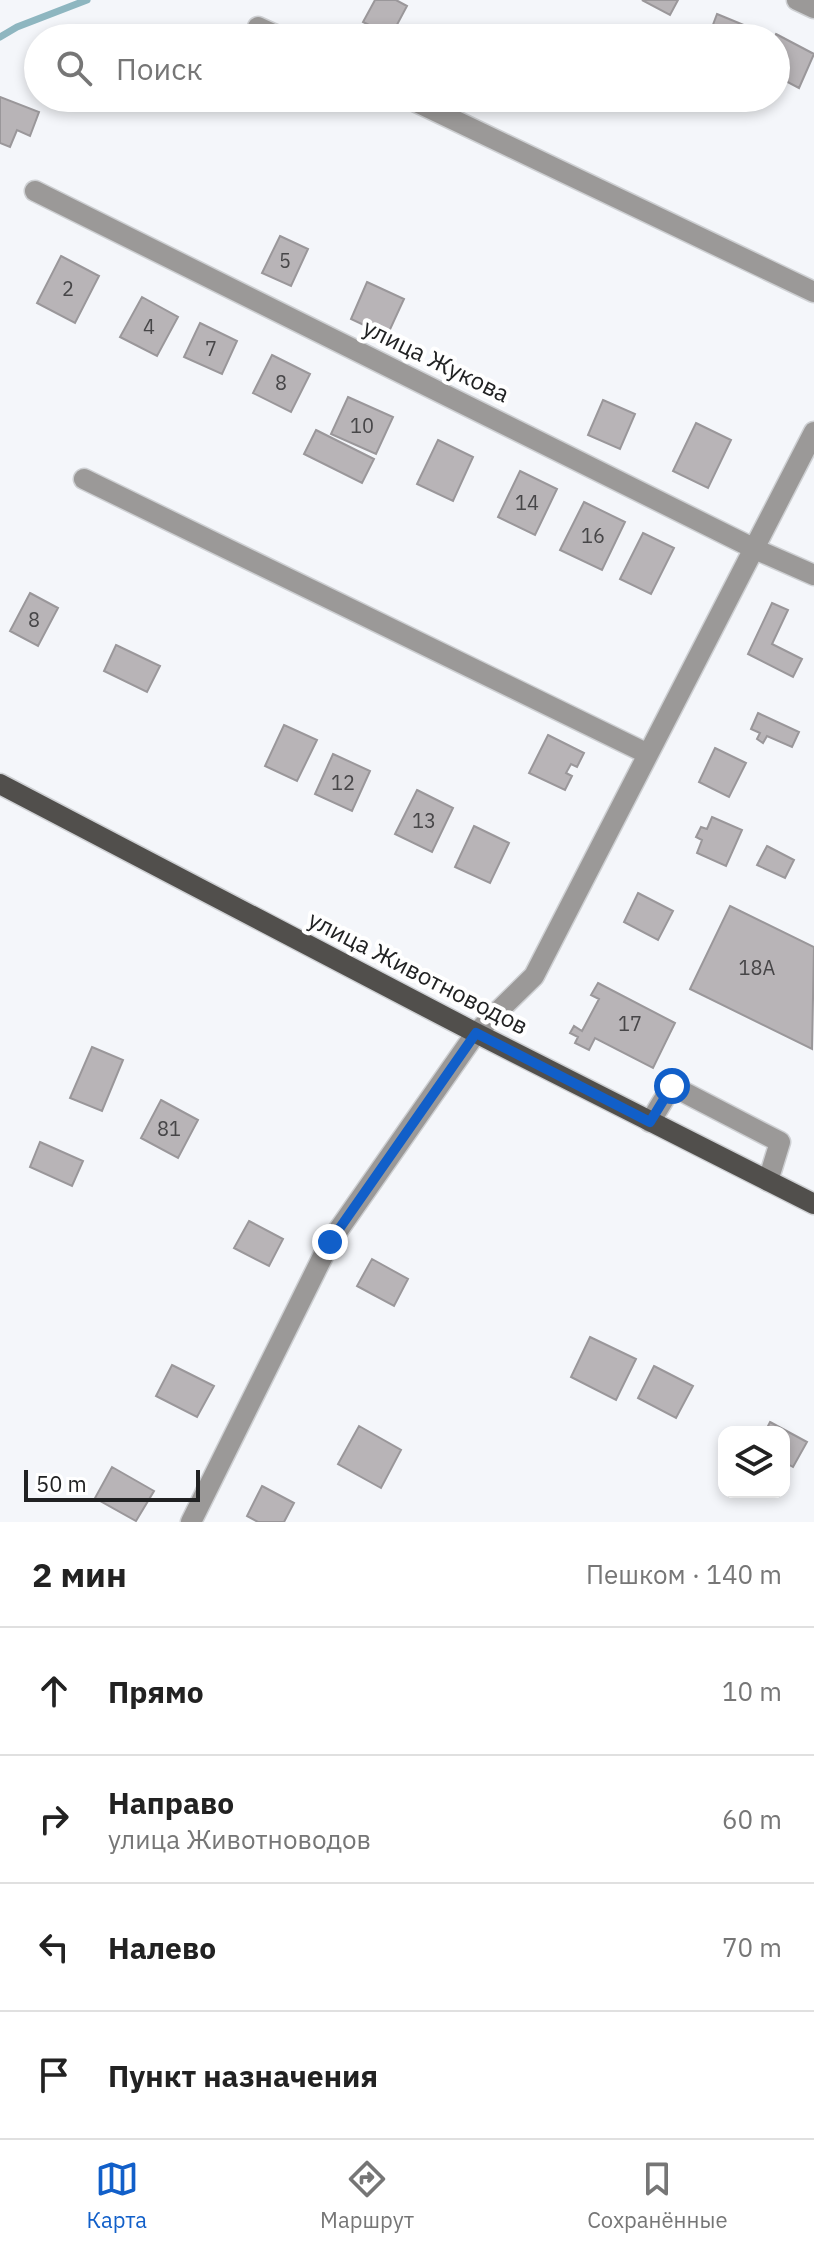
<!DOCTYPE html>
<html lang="ru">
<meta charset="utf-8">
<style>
body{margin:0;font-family:"IBM Plex Sans",sans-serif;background:#f6f6f6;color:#222}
.controls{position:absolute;right:24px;bottom:24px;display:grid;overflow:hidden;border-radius:16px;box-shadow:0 4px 12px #0003}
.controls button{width:72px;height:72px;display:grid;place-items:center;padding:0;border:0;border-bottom:2px solid #e0e0e0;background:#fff;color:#222;font:40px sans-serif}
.scale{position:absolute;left:24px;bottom:20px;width:176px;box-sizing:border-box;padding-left:8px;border:4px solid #212223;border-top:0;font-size:22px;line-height:28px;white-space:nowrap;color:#212223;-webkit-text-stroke:6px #fff;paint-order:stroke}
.stop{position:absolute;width:24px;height:24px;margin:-18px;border:6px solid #115fc9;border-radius:50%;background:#fff}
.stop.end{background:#115fc9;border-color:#fff;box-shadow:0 2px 8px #0008}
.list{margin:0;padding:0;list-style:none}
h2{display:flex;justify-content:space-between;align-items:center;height:104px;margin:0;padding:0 32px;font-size:34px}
h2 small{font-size:26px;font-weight:400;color:#767676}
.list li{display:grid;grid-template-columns:52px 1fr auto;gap:24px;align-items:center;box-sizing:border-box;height:128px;padding:0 32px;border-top:2px solid #e0e0e0}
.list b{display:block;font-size:30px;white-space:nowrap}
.list p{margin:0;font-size:26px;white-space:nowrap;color:#767676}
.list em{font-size:26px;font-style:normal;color:#767676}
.icon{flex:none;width:44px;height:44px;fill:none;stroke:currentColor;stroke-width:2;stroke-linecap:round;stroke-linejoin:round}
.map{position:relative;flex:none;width:814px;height:1522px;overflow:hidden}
.search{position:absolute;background:#fff;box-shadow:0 4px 12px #0003;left:24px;right:24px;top:24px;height:88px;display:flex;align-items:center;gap:20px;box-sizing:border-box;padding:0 28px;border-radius:44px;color:#767676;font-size:30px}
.sheet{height:616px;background:#fff}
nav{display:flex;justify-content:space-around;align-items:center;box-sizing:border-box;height:112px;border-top:2px solid #e0e0e0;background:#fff;font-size:22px;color:#767676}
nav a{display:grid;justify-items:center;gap:4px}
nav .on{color:#115fc9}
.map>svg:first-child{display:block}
</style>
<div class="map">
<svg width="814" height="1522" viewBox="0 0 814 1522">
<rect width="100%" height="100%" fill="#f4f6fa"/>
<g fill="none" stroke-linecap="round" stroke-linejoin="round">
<path stroke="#8eb6c0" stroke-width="7" d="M 0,37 L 17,27 L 87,0"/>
</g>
<path fill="#b8b4b7" stroke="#9a979a" stroke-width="2" d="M 375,0 L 396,0 L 407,6 L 391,36 L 363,22 Z
M 642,0 L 678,0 L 670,15 Z
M 717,14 L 763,33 L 761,38 L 708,38 Z
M 776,34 L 814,54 L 799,88 L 776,76 L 776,38 L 774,38 Z
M 0,97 L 39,112 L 30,136 L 17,130 L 10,147 L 0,143 Z
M 280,236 L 308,249 L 291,286 L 262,273 Z
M 61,256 L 99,276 L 75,323 L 37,303 Z
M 367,282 L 404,299 L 387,336 L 351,319 Z
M 142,297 L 178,317 L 157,356 L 120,337 Z
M 200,323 L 237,341 L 222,374 L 184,357 Z
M 272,355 L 310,374 L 291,412 L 253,393 Z
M 348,397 L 393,417 L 376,454 L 331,434 Z
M 603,400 L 635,414 L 620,449 L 588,435 Z
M 696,423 L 731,440 L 708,488 L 673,471 Z
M 316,430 L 374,459 L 362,483 L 304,454 Z
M 438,440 L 473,457 L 453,501 L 417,484 Z
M 520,471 L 557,489 L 535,535 L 498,517 Z
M 584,502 L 625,522 L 602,570 L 560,550 Z
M 643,533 L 674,548 L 651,594 L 620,579 Z
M 30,593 L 58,608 L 38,646 L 10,631 Z
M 772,603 L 788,610 L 772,644 L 802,659 L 793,677 L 748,654 Z
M 116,645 L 160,666 L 147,692 L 104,671 Z
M 758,713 L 799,732 L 792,747 L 767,736 L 763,743 L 757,739 L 760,733 L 751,729 Z
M 284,725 L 317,740 L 297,781 L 265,766 Z
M 548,735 L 584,753 L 577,767 L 571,764 L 566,773 L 572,776 L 565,790 L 529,773 Z
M 715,748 L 746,763 L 729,797 L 699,782 Z
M 333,754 L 370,771 L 352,811 L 315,794 Z
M 417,790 L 453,808 L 432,852 L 395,834 Z
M 712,817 L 742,830 L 726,866 L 697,853 L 702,840 L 696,837 L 701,827 L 707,829 Z
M 474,826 L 509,843 L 490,883 L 455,867 Z
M 767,846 L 794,860 L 785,878 L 757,865 Z
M 638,893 L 673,911 L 658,940 L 624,922 Z
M 730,906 L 814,947 L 812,1049 L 690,989 Z
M 598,983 L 675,1023 L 653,1068 L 595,1038 L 589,1050 L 575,1043 L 578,1037 L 570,1033 L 574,1026 L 582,1031 L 599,999 L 591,995 Z
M 92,1047 L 123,1060 L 102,1111 L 70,1098 Z
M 161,1100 L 198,1120 L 178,1158 L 141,1138 Z
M 40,1142 L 83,1161 L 72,1186 L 30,1167 Z
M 249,1221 L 283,1239 L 269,1266 L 234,1248 Z
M 372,1259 L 408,1279 L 394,1306 L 357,1286 Z
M 590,1337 L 636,1359 L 616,1400 L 571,1377 Z
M 172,1365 L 214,1386 L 197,1417 L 156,1396 Z
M 654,1366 L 693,1386 L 676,1418 L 638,1398 Z
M 770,1422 L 807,1442 L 793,1467 L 784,1462 L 784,1432 L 765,1432 Z
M 359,1426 L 401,1450 L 381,1488 L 338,1464 Z
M 112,1467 L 154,1491 L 136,1521 L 95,1498 Z
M 262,1486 L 294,1503 L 284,1522 L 258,1522 L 247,1516 Z"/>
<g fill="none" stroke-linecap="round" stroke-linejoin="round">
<g stroke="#ced0d3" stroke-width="23">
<path id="minor" d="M 797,0 L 814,8
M 258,27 L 282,38
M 408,98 L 814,292
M 35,191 L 755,549 L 814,575
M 84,479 L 648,754
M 650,1122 L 672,1086 L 780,1142 L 768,1181
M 191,1522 L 330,1242 L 476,1033 L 534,976 L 814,432"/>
</g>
<g stroke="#ced0d3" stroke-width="23">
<path id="major" d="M 0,784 L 476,1033 L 814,1204"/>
</g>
<use href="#minor" stroke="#9b9998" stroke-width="20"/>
<use href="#major" stroke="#514f4c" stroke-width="20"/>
</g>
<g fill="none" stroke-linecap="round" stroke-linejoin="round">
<path stroke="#115fc9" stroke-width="10" d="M 330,1242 L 476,1033 L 650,1122 L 672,1086"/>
</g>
<g text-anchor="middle" stroke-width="8" stroke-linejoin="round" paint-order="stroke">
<g font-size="20" fill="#474648">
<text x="285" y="268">5</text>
<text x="68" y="296">2</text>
<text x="149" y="334">4</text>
<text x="211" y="356">7</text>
<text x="281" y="390">8</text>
<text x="362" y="433">10</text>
<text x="527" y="510">14</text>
<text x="593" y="543">16</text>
<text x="34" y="627">8</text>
<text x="343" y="790">12</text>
<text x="424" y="828">13</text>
<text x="757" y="975">18А</text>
<text x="630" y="1031">17</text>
<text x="169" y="1136">81</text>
</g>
<g font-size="24" fill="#212223" stroke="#fff">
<text transform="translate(436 361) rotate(26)" y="8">улица Жукова</text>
<text transform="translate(418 973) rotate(27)" y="8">улица Животноводов</text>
</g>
</g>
</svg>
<div class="controls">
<button><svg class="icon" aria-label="layers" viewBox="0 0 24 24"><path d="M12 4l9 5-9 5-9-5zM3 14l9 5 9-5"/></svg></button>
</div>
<div class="scale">50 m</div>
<div class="stop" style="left:672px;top:1086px"></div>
<div class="stop end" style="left:330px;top:1242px"></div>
<div class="search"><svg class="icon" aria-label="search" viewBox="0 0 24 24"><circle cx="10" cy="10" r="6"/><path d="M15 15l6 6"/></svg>Поиск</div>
</div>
<section class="sheet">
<h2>2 мин<small>Пешком · 140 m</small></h2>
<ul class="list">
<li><svg class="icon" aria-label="ahead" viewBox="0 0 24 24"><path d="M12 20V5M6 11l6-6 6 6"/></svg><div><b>Прямо</b></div><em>10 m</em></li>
<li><svg class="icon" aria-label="right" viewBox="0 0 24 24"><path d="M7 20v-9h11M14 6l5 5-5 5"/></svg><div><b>Направо</b><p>улица Животноводов</p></div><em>60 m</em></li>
<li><svg class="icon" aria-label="left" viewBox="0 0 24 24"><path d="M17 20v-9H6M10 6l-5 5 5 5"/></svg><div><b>Налево</b></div><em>70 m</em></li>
<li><svg class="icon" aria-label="arrive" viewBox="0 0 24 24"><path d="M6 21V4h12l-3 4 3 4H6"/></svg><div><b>Пункт назначения</b></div></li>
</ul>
</section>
<nav>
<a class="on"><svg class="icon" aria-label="map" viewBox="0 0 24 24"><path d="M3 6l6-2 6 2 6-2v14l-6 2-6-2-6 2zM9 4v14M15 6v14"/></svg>Карта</a>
<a><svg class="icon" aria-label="directions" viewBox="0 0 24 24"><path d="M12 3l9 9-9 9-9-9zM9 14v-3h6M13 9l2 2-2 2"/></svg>Маршрут</a>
<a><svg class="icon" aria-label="saved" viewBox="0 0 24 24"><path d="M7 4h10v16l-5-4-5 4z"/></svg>Сохранённые</a>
</nav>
